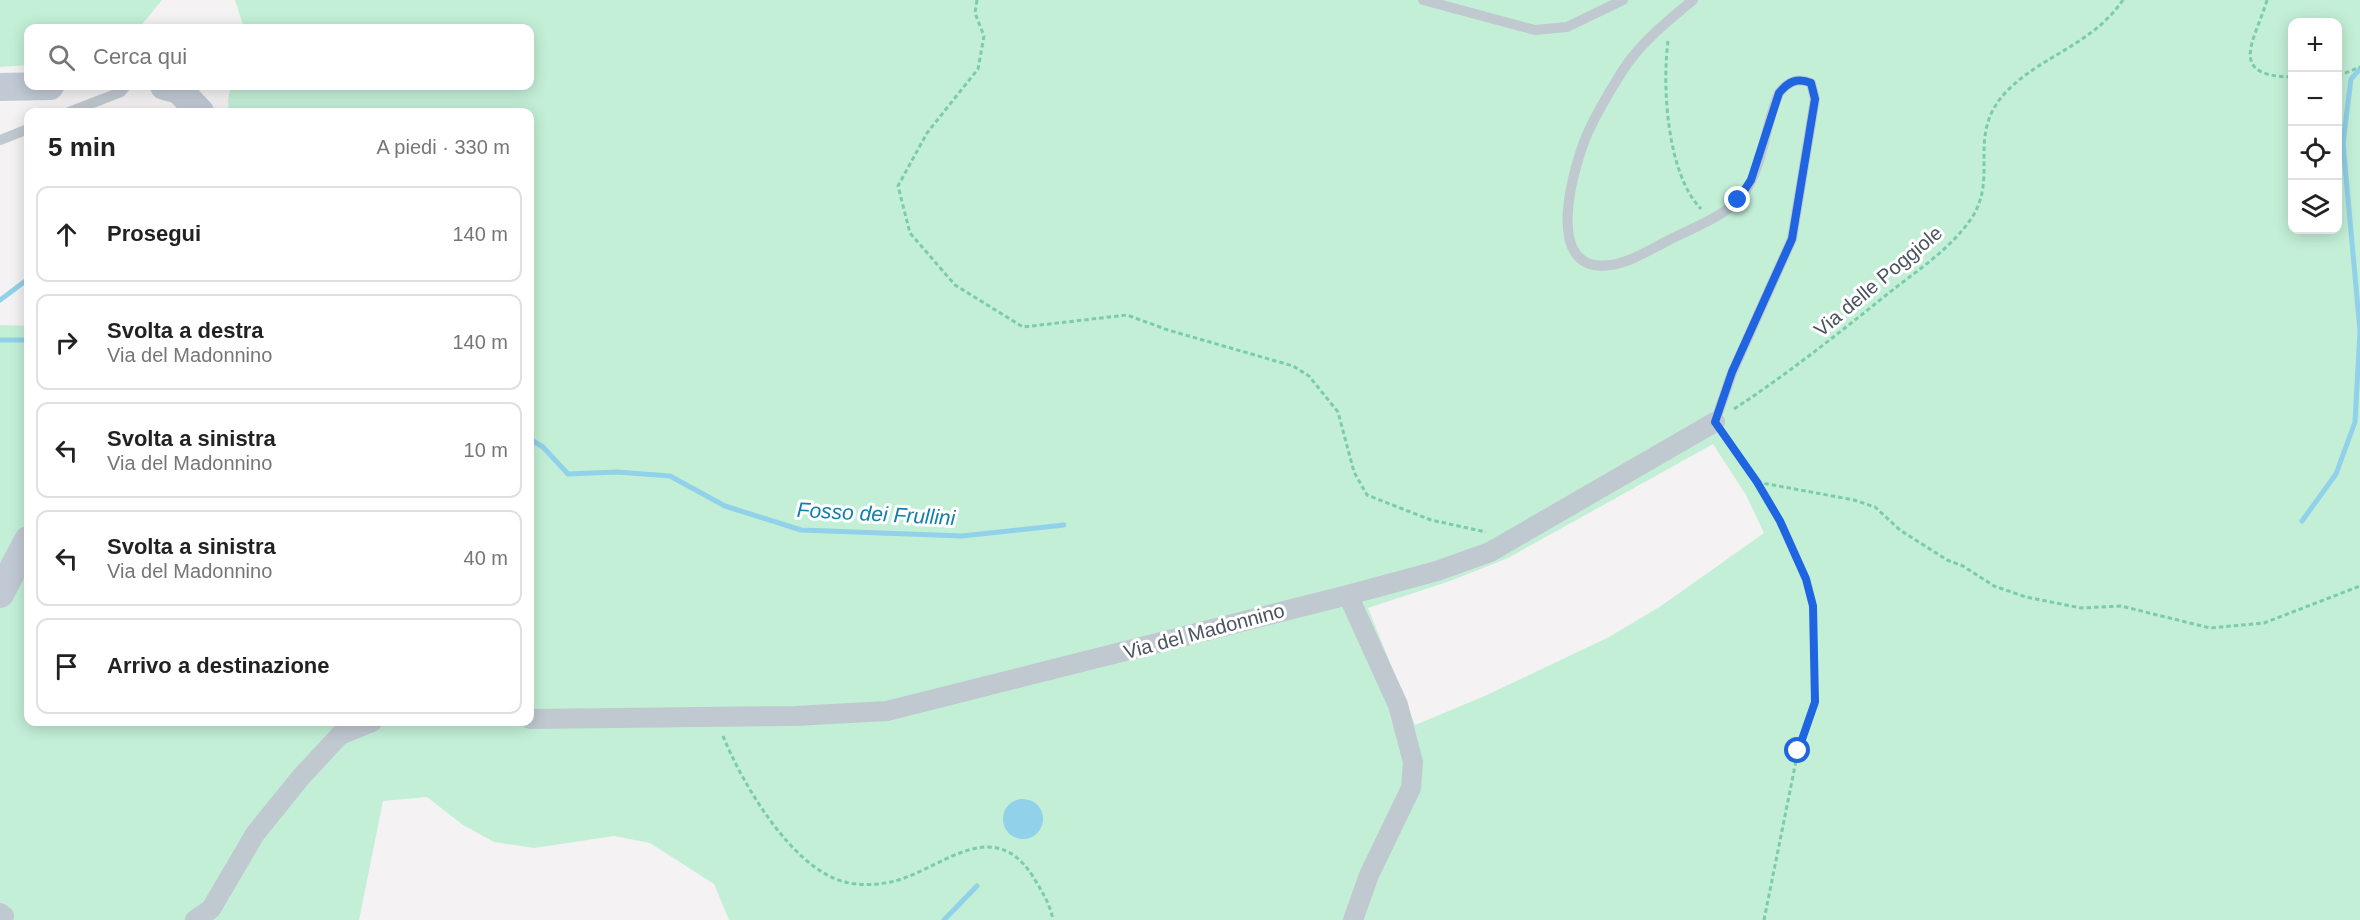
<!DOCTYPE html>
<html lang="it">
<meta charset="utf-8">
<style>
body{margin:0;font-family:Arial,sans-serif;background:#f6f6f6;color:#222}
.controls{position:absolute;right:18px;top:18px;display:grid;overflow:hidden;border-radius:12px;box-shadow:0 3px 15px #0003}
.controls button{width:54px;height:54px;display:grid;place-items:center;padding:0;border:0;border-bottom:2px solid #e0e0e0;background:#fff;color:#222;font:30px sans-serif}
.stop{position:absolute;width:18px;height:18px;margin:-14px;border:4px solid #1f65e1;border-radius:50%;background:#fff}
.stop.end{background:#1f65e1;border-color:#fff;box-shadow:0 2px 6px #0008}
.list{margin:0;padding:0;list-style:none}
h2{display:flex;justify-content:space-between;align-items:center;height:78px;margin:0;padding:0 24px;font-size:26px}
h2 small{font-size:20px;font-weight:400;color:#767676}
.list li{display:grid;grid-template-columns:39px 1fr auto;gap:18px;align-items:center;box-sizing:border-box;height:96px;margin:0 12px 12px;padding:0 12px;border:2px solid #e0e0e0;border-radius:12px}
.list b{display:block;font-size:22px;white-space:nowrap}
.list p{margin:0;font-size:20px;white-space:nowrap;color:#767676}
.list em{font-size:20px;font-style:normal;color:#767676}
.icon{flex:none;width:33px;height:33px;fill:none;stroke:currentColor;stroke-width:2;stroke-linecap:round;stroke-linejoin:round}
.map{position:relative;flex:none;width:2360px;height:920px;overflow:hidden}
.search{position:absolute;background:#fff;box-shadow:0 3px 15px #0003;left:24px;top:24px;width:510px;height:66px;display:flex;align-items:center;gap:15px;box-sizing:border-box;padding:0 21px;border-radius:12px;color:#767676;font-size:22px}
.panel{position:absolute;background:#fff;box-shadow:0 3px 15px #0003;left:24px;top:108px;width:510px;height:618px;border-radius:12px}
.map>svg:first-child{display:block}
</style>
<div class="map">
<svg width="2360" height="920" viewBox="0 0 2360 920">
<rect width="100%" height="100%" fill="#f4f2f2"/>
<path fill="#c3efd7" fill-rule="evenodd" d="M 0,0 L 162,0 L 139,28 L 28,28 L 28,65 L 0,67 Z
M 235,0 L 2360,0 L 2360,920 L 729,920 L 714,884 L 650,843 L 614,836 L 534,848 L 494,842 L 463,825 L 427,797 L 383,801 L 359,920 L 0,920 L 0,325 L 28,326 L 28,722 L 530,722 L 530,112 L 229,112 L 228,100 L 231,86 L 530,86 L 530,28 L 244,28 ZM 2292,22 L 2338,22 L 2338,230 L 2292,230 ZM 1713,444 L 1746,495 L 1764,533 L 1661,606 L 1609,637 L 1487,695 L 1415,725 L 1368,608 L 1450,581 L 1508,558 Z"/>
<path fill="#91d1ea" d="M1003 819a20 20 0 1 1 40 0a20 20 0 1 1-40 0Z"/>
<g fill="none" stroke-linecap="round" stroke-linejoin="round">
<path stroke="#91d1ea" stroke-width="5" d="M 0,300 L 28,279
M 0,340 L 28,340
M 530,439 L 543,447 L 568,474 L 617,472 L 670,476 L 725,506 L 801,530 L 962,536 L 1064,525
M 2302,521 L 2336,474 L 2355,422 L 2360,331 L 2343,143 L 2351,79 L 2360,69
M 944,920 L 977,886"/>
<path stroke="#7bccaa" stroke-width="3" stroke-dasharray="4.5 3" stroke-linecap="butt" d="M 977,0 L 975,13 L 984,36 L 978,69 L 927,133 L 898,186 L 910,233 L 955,285 L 1023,327 L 1127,315 L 1168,330 L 1293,366 L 1309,376 L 1338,412 L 1354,472 L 1367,495 L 1431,520 L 1486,532
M 2267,0 C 2255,41 2226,76 2292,77
M 1668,41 C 1662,87 1667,174 1701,209
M 2338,76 L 2360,67
M 1734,409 C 1789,373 1839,333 1890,292 C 1918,270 1950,249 1971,219 C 2000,176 1965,136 2006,92 C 2040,56 2091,46 2123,0
M 1724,435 L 1757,482 L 1780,521 L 1806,579 L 1813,606 L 1815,702 L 1798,751 L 1764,920
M 1757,482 L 1854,500 L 1875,507 L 1900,530 L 1947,560 L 1963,566 L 1994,586 L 2026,597 L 2081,608 L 2121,606 L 2210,628 L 2264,623 L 2360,586
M 723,736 C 742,783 792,869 845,882 C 860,886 880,885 895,881 C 943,868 992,815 1032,875 C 1041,890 1050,903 1053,920"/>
<path stroke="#c0c8d0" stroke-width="10" d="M 1423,0 L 1535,30 L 1567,27 L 1623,0
M 1693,0 C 1667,22 1642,41 1623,70 C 1611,89 1599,109 1589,130 C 1574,163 1540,276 1611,265 C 1631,262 1651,249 1669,240 C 1694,227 1728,216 1745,192 C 1764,163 1765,124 1779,93 C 1788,82 1797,77 1811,83 L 1815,99 L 1792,239 L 1732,373 L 1715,422
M 69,112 L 121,92 L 126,86
M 0,140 L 28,129"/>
<path stroke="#c0c8d0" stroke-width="20" d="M 1348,595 L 1437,571 L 1490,552 L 1715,422
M 530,719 L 795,716 L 887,711 L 1348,595 L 1398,705 L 1413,762 L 1411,788 L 1369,875 L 1353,920
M 0,913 L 4,916 L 3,920
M 195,920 L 211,909 L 255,834 L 301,777 L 340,735 L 372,722"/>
<path stroke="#c0c9d4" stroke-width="28" d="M 164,86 L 179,90 L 200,112
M 0,87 L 50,86
M 0,594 L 28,540"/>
</g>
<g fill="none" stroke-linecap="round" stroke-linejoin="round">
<path stroke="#1f65e1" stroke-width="8" d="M 1738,200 L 1751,180 L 1779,93 C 1788,82 1797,77 1811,83 L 1815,99 L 1792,239 L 1732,372 L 1715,422 L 1757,482 L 1780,521 L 1806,579 L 1813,606 L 1815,702 L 1798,751"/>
</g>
<g text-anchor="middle" stroke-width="6" stroke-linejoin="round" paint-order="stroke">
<g font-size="20" fill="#4a535f" stroke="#fff">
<text transform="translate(1878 281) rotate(-40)" y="7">Via delle Poggiole</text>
<text transform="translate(1204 631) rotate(-15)" y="7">Via del Madonnino</text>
</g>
<g font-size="21" font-style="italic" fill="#107fab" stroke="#fff">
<text transform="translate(876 514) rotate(3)" y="7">Fosso dei Frullini</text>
</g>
</g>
</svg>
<div class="controls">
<button>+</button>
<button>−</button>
<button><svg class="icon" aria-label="locate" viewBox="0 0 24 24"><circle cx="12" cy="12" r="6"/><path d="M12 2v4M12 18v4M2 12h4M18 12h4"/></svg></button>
<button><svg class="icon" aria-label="layers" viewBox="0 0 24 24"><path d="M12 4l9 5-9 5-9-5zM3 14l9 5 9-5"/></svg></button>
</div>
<div class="stop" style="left:1798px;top:751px"></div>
<div class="stop end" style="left:1738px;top:200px"></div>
<div class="search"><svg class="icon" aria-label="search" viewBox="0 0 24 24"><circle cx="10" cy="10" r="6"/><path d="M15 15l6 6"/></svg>Cerca qui</div>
<section class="panel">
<h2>5 min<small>A piedi · 330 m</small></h2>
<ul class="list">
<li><svg class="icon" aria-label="ahead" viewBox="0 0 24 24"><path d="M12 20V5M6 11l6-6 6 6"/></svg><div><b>Prosegui</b></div><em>140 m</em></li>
<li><svg class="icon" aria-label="right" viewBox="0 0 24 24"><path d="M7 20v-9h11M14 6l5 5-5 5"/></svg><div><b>Svolta a destra</b><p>Via del Madonnino</p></div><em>140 m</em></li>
<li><svg class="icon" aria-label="left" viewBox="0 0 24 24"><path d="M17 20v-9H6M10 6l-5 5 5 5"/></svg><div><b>Svolta a sinistra</b><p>Via del Madonnino</p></div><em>10 m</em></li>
<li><svg class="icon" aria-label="left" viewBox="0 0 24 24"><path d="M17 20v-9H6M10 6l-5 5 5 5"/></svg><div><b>Svolta a sinistra</b><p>Via del Madonnino</p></div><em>40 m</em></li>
<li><svg class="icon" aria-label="arrive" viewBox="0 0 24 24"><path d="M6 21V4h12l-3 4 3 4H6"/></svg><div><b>Arrivo a destinazione</b></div></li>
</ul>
</section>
</div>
